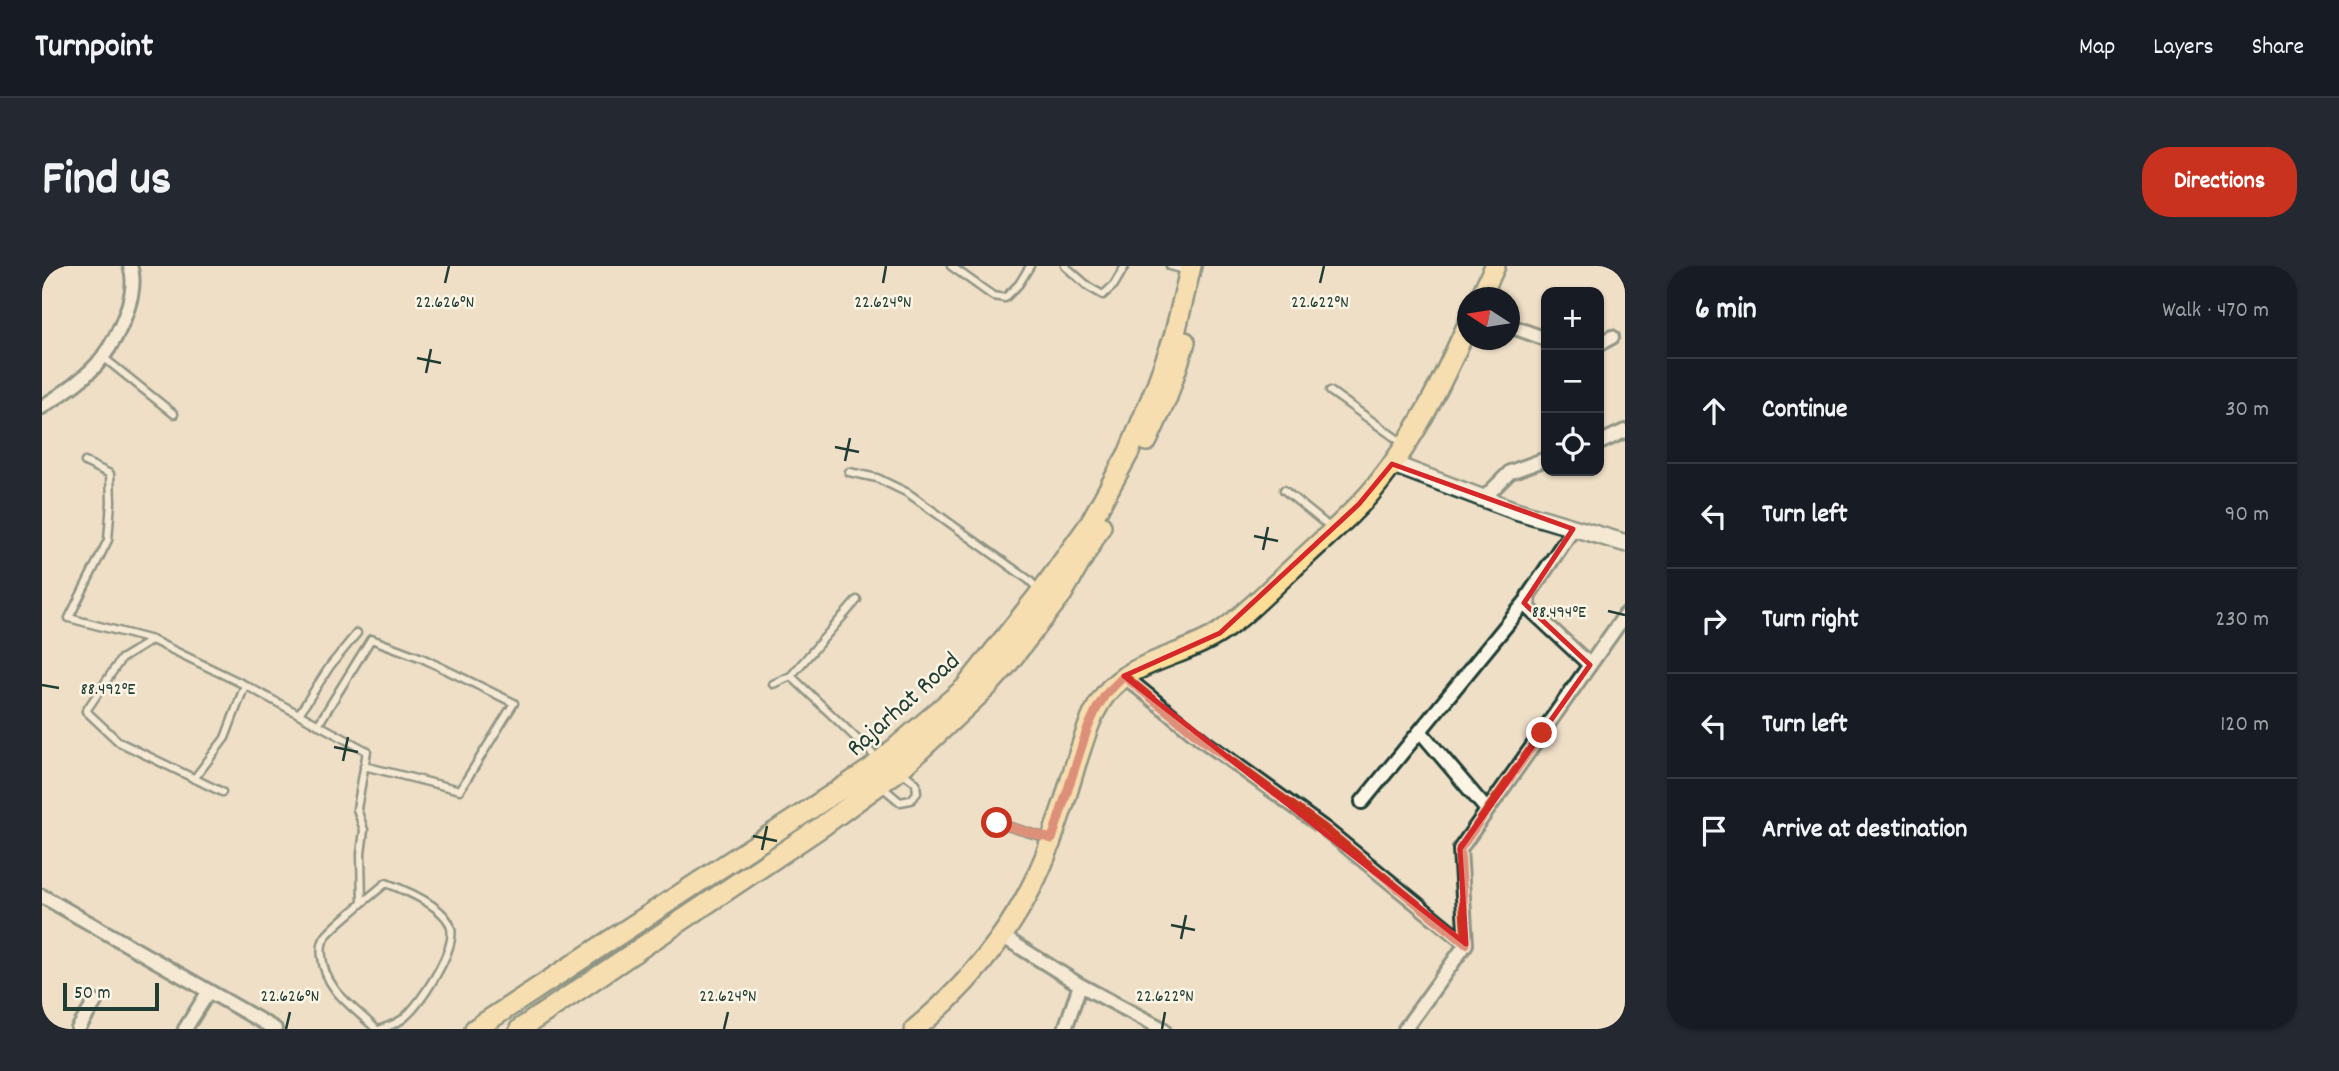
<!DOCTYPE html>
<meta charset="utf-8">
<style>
body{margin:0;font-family:Dekko,sans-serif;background:#242831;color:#f1f3f6}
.controls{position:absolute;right:21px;top:21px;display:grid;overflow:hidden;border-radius:14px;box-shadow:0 2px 5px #0004}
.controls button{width:63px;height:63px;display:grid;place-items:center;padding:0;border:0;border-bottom:2px solid #363941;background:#171b24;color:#f1f3f6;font:35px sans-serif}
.compass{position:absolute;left:1415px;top:21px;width:63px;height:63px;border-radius:50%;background:#171b24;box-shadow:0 2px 5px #0004;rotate:282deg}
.scale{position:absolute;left:21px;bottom:18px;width:96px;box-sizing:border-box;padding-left:7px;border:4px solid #1f3d34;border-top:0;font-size:19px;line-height:24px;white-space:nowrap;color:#1f3d34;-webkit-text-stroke:5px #fcf5e5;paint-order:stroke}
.stop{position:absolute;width:21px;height:21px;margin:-16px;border:5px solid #c8321e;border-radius:50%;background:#fff}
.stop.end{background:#c8321e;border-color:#fff;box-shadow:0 2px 7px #0008}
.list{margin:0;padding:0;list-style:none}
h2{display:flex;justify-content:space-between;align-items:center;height:91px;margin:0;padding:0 28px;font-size:30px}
h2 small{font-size:23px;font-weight:400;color:#9ea1a6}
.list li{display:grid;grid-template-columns:46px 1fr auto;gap:21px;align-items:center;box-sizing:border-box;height:105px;padding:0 28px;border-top:2px solid #363941}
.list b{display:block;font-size:26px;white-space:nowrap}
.list em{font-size:23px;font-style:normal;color:#9ea1a6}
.icon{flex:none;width:38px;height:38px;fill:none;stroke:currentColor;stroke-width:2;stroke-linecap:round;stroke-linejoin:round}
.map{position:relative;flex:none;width:1583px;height:763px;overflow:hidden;border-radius:28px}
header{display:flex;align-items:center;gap:42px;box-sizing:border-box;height:98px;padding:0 35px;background:#171b24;border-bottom:2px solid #363941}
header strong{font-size:33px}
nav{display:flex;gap:38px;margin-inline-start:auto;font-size:24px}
.intro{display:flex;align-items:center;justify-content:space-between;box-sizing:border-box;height:168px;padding:0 42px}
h1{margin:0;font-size:49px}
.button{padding:18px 32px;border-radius:28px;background:#c8321e;color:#fff;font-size:24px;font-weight:700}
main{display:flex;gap:42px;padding:0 42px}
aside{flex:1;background:#171b24;border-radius:28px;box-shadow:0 2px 5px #0004}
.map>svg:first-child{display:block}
</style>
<header>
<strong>Turnpoint</strong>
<nav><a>Map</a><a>Layers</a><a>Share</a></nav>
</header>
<div class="intro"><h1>Find us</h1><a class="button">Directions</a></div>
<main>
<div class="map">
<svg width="1583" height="763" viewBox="0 0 1583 763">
<rect width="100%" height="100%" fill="#efdfc7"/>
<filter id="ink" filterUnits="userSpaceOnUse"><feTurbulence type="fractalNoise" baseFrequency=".0143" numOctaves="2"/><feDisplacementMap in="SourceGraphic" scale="14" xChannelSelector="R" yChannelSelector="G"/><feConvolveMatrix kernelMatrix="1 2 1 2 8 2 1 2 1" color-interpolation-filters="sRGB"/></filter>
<g filter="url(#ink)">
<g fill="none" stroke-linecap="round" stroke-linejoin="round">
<g stroke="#1f3d34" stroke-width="11">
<path id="service" d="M 909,0 L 951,30 L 963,32 L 977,18 L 988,0
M 1023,0 L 1047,21 L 1061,29 L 1072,19 L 1083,0
M 1128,0 L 1143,4
M 61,91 L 132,148
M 1288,125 L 1362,178
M 43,196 L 68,208 L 69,236 L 66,274 L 27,352 L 110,374 L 79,393 L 44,445 L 77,476 L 180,526
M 807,206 L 835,212 L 866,227 L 987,314 L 998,325
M 1242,224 L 1290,263
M 110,374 L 203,419 L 325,485 L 315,543 L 322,564 L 319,588 L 320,637 L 344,617 C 363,624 404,641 409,662 C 414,684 379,737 363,751 C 357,757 347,760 339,763
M 749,410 L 815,334
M 731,418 L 749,410 L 837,494
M 257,448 L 288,400 L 315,367
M 276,459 L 329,373 L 380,392 L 472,437 L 418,524 L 322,500
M 152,513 L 183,472 L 203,419
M 839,520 L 858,536 L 869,534 L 875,527 L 874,517 L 860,506
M 955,557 L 1008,573
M 320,637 C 308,648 294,658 284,670 C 279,676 279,684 280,691 C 283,725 312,741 334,763"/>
</g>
<g stroke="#1f3d34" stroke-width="18">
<path id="minor" d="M 1468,60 L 1504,73
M 1557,78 L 1570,71
M 0,141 C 18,130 48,109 60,92 C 76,71 98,26 88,0
M 1557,177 L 1583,165
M 1442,232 L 1468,206 L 1504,193
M 1531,263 L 1486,330 L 1487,342 L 1548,399
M 1082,410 L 1163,476 L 1282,562 L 1424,678
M 1378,465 L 1445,544
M 1320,536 L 1485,334
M 0,630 L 233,763
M 960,670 L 1038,719 L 1121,763
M 36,763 L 53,736
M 143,763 L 167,725
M 1023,763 L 1038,719
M 1363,763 L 1424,678 L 1418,583 L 1583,349"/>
</g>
<g stroke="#1f3d34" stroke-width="21">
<path id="tertiary" d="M 1350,198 L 1472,244 L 1583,277"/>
</g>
<g stroke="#1f3d34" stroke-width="24">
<path id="primary" d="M 1438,32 L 1453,0
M 1105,175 L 1125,131 L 1143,76
M 433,763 L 829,503 L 923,422 L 999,326 L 1047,259 L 1087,186 L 1114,121 L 1132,71 L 1149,0
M 478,763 L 779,561 L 857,504 L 946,420 L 964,400 L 1020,328 L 1059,260
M 873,763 C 934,713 985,647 1010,572 C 1019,547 1027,522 1034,497 C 1042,474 1048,449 1063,429 C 1087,396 1143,390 1177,367 C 1205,348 1228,323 1252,301 C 1280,274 1311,249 1335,219 C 1374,171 1401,114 1426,58"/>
</g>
<use href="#service" stroke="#fcf5e5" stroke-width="6"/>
<use href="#minor" stroke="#fcf5e5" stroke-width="12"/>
<use href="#tertiary" stroke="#fcf5e5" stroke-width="16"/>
<use href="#primary" stroke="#fedd96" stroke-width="19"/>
</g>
</g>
<g fill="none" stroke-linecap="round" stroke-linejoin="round" filter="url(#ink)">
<path stroke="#c8321e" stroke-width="9" d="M 955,557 L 1010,573 L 1045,464 L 1054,444 L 1063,429 L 1082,410 L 1163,476 L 1282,562 L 1424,678 L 1418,583 L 1500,467"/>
</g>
<path d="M0 0H1583V763H0ZM 1350,198 L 1531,263 L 1482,337 L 1548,399 L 1418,583 L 1424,678 L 1082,410 L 1178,367 L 1317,238 Z" fill="#efdfc7" fill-opacity=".55" fill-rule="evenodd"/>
<path fill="none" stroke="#d62828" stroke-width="5" stroke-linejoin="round" d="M 1350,198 L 1531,263 L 1482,337 L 1548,399 L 1418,583 L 1424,678 L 1082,410 L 1178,367 L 1317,238 Z"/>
<path fill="none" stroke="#1f3d34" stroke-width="2.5" d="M 403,17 L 407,0M 841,17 L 844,0M 1278,17 L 1282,0M 375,92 L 399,97M 384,107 L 389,83M 793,181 L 817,186M 803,195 L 808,172M 1212,270 L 1236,275M 1221,284 L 1226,261M 1566,345 L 1583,349M 0,419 L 17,422M 292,481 L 316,486M 301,495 L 306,471M 711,570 L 735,575M 720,584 L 725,560M 1129,659 L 1153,664M 1139,673 L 1144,649M 244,763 L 248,746M 682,763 L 686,746M 1120,763 L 1123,746"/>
<g text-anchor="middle" stroke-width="5" stroke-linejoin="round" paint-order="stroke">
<g font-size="26" fill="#1f3d34" stroke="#fcf5e5">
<text transform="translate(860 437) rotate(-42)" y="9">Rajarhat Road</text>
</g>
</g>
<g font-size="18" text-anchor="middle" fill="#1f3d34" stroke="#fcf5e5" stroke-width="5" stroke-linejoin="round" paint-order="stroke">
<text x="403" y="41">22.626°N</text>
<text x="841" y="41">22.624°N</text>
<text x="1278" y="41">22.622°N</text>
<text x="1517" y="351">88.494°E</text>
<text x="66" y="428">88.492°E</text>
<text x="248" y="735">22.626°N</text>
<text x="686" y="735">22.624°N</text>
<text x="1123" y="735">22.622°N</text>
</g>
</svg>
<div class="controls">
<button>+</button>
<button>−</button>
<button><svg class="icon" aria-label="locate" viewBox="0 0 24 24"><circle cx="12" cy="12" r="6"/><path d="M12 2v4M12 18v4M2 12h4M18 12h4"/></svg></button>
</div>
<svg class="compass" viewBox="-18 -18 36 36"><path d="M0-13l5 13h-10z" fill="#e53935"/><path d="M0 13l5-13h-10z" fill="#9ea1a6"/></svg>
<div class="scale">50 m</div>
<div class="stop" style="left:955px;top:557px"></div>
<div class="stop end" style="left:1500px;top:467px"></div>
</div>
<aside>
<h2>6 min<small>Walk · 470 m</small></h2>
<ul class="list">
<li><svg class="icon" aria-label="ahead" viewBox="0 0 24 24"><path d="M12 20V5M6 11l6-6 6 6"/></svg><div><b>Continue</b></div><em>30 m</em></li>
<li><svg class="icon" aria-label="left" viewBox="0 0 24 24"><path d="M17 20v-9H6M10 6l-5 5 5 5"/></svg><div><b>Turn left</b></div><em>90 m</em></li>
<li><svg class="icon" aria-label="right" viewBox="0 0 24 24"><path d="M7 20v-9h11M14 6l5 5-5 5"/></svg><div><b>Turn right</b></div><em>230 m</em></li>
<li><svg class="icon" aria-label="left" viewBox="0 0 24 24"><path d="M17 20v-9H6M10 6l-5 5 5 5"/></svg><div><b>Turn left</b></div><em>120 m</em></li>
<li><svg class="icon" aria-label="arrive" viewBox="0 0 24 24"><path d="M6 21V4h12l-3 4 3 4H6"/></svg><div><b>Arrive at destination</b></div></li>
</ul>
</aside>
</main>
